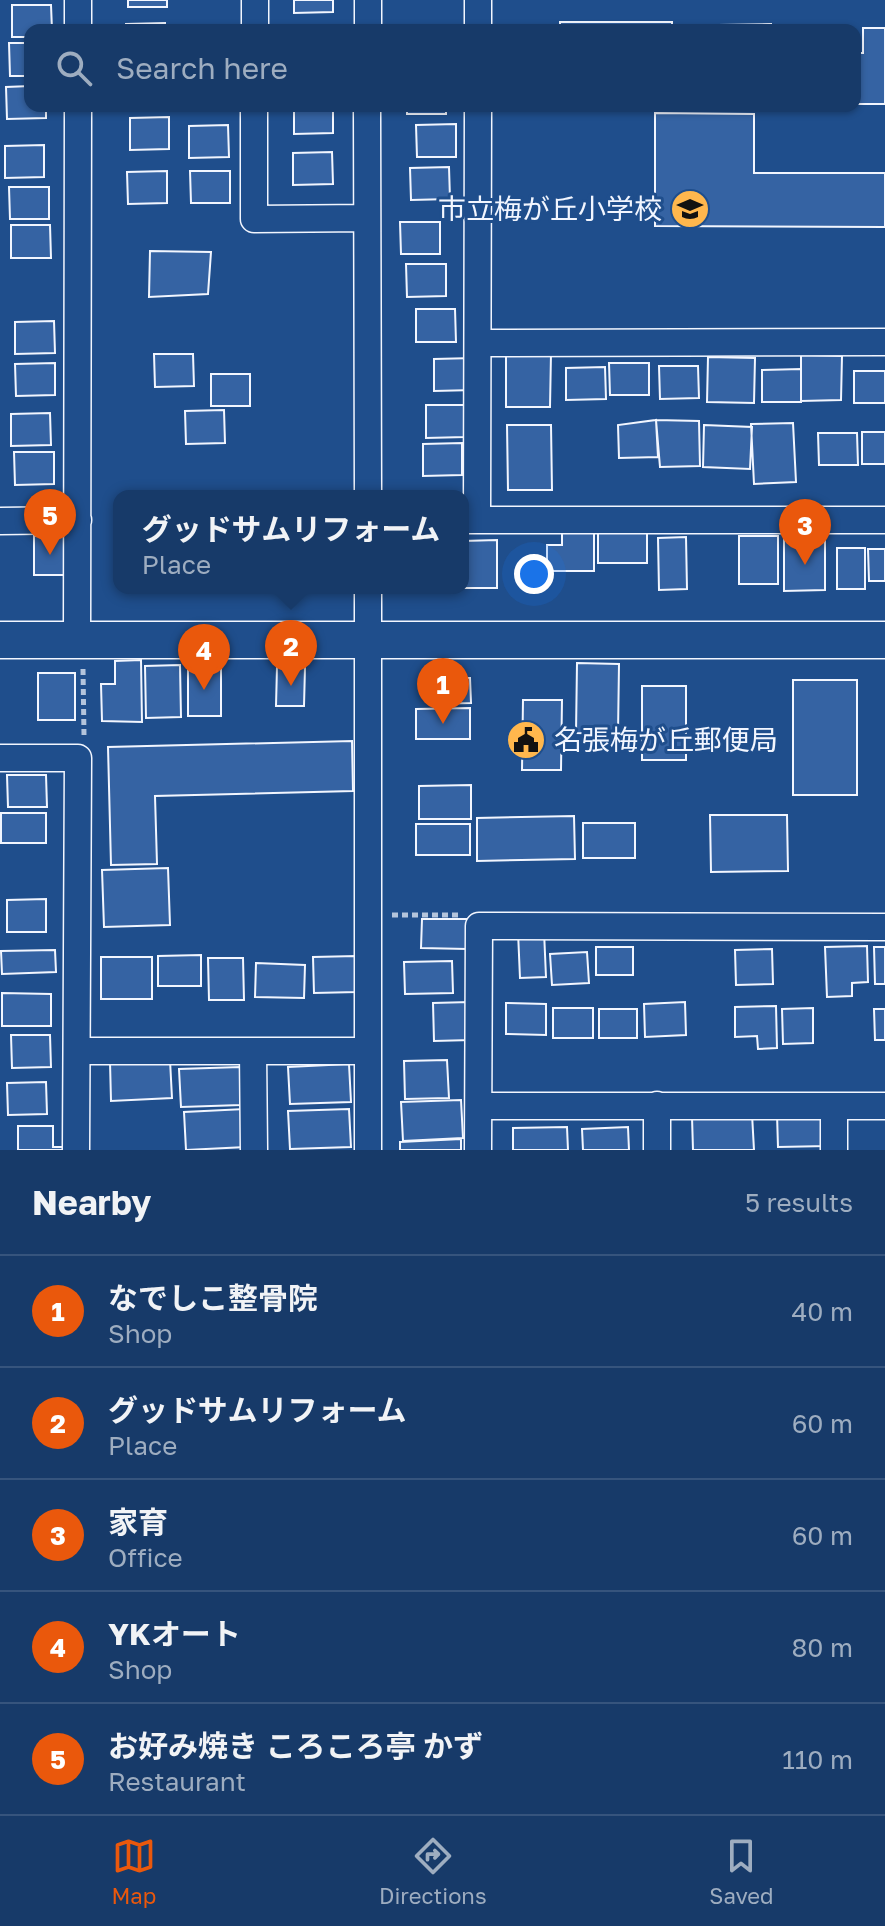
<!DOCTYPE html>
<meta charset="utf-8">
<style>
body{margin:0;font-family:"Golos Text","Noto Sans JP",sans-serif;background:#20416f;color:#f1f3f6}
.you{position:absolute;left:534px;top:574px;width:28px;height:28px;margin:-20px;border:6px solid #fff;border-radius:50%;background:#1a73e8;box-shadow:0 0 0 12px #1a73e833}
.badge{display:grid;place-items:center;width:52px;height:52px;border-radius:50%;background:#ea580c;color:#fff;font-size:26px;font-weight:700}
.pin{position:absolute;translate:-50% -66px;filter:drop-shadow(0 2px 4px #0008)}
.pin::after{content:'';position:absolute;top:42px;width:28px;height:24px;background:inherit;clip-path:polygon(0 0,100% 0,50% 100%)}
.popup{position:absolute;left:113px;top:490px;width:356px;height:104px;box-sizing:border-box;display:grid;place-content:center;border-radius:16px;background:#173a69;filter:drop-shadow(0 2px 6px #0005);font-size:26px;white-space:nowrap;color:#9eadc0}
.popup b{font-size:30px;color:#f1f3f6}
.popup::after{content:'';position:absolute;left:50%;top:100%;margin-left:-16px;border:16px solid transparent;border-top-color:#173a69}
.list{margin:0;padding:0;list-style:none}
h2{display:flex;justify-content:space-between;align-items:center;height:104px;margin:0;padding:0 32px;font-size:34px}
h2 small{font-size:26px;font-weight:400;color:#9eadc0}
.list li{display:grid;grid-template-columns:52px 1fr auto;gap:24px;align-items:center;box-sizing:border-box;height:112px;padding:0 32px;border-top:2px solid #36547d}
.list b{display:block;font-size:30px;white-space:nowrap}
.list p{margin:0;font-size:26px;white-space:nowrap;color:#9eadc0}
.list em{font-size:26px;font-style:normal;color:#9eadc0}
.icon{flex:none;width:44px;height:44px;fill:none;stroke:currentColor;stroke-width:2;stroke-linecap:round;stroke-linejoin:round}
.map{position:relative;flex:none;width:885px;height:1150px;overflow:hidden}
.search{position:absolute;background:#173a69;box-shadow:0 2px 6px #0004;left:24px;right:24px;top:24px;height:88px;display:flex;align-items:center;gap:20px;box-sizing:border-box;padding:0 28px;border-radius:16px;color:#9eadc0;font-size:30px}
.sheet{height:664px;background:#173a69}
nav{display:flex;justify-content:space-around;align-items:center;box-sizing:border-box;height:112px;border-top:2px solid #36547d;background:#173a69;font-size:22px;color:#9eadc0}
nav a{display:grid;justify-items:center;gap:4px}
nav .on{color:#ea580c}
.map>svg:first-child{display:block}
</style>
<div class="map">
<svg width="885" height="1150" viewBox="0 0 885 1150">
<rect width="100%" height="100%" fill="#1f4e8c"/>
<path fill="#3563a3" stroke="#f2f6ff" stroke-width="2" d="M 128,0 L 167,0 L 167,7 L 128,7 Z
M 294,0 L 333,0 L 333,12 L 294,13 Z
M 12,5 L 51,5 L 52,30 L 30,30 L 30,37 L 12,37 Z
M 560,22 L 672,22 L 672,30 L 560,30 Z
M 165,23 L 165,30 L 126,30 L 126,24 Z
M 771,24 L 771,30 L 719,30 L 719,25 Z
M 299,25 L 338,25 L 338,30 L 299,30 Z
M 224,26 L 224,30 L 185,30 L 185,27 Z
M 674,26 L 712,26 L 712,30 L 674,30 Z
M 863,28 L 885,28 L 885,104 L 855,104 L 855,53 L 863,53 Z
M 9,43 L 30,43 L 30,76 L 10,76 Z
M 30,86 L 30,106 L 46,106 L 46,118 L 7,119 L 6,87 Z
M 129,106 L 169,106 L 169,109 L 129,110 Z
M 182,106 L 221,106 L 221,108 L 182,109 Z
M 294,106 L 333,106 L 333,133 L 294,134 Z
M 407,106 L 446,106 L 446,114 L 407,114 Z
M 655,113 L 754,114 L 754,173 L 885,173 L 885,227 L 655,226 Z
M 169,117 L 169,149 L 130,150 L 130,118 Z
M 456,124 L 456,157 L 417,157 L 416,125 Z
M 228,125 L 229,157 L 189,158 L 189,126 Z
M 44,145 L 44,177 L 5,178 L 5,146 Z
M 332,152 L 333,184 L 293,185 L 293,153 Z
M 449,167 L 450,199 L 411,200 L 410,168 Z
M 167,171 L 167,203 L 128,204 L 127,172 Z
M 190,171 L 230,171 L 230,203 L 191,203 Z
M 9,187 L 49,187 L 49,219 L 10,219 Z
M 400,222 L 440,222 L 440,254 L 401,254 Z
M 11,225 L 50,225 L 51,258 L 11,258 Z
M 150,251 L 211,252 L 208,294 L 149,297 Z
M 406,264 L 446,264 L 446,296 L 407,297 Z
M 416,309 L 455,309 L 456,342 L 416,342 Z
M 54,321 L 55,353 L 15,354 L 15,322 Z
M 506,352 L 551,353 L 550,407 L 506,407 Z
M 154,354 L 193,354 L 194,386 L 155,387 Z
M 801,355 L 842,356 L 841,400 L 801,401 Z
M 708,357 L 755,358 L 754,403 L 707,402 Z
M 474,358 L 474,390 L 434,391 L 434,359 Z
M 55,363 L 55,395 L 16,396 L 15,364 Z
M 609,363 L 649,363 L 649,395 L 610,395 Z
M 659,366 L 698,366 L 699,398 L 660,399 Z
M 605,367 L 606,399 L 566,400 L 566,368 Z
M 801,369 L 801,402 L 762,402 L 762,370 Z
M 854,371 L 885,371 L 885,403 L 854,403 Z
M 211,374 L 250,374 L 250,406 L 211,406 Z
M 426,405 L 465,405 L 465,437 L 426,438 Z
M 224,410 L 225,443 L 186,444 L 185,411 Z
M 50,413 L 51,445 L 11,446 L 11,414 Z
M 656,420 L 699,421 L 700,466 L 660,467 Z
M 656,420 L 658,457 L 619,458 L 618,425 Z
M 793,423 L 796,482 L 754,484 L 751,424 Z
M 507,425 L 551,425 L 552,490 L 508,490 Z
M 704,425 L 752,427 L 750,469 L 703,467 Z
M 862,432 L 885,432 L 885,464 L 862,464 Z
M 818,433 L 857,433 L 858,465 L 819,465 Z
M 462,443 L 462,475 L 423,476 L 423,444 Z
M 14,452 L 54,452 L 54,484 L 15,485 Z
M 598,522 L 647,523 L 647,563 L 598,563 Z
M 562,529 L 594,529 L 594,571 L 547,571 L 547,545 L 562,545 Z
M 809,531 L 809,539 L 825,539 L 825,590 L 784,591 L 784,532 Z
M 34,536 L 66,536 L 67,575 L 34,575 Z
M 739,536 L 778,536 L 778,584 L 739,584 Z
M 686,537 L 687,589 L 659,590 L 658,538 Z
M 497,540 L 497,588 L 460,588 L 463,588 L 463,541 Z
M 837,548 L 865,548 L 865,589 L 837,589 Z
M 868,549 L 885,549 L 885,581 L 869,581 Z
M 186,588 L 221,588 L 221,591 L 186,591 Z
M 141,660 L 142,722 L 102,721 L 101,684 L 115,684 L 115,661 Z
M 577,663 L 619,664 L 618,734 L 576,733 Z
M 188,664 L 221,665 L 221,716 L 188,716 Z
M 180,665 L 181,717 L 146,718 L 145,666 Z
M 277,667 L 305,667 L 304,706 L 276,706 Z
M 38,673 L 75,673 L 75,720 L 38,720 Z
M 431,678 L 470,678 L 471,703 L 431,704 Z
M 793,680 L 857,680 L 857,795 L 793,795 Z
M 642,686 L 686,686 L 686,760 L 642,760 Z
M 523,700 L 562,700 L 561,770 L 522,770 Z
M 470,708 L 470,739 L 416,739 L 416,709 Z
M 352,741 L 353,791 L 155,796 L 157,864 L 111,865 L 108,747 Z
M 7,775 L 46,775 L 47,807 L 8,807 Z
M 471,785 L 471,819 L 419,819 L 419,786 Z
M 1,813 L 46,813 L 46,843 L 1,843 Z
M 710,815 L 787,815 L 788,871 L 711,872 Z
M 574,816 L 575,859 L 477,861 L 477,818 Z
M 583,823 L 635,823 L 635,858 L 583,858 Z
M 416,824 L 470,824 L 470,855 L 416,855 Z
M 168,868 L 170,925 L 104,927 L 102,870 Z
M 46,899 L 46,932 L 7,932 L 7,900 Z
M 422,919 L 468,919 L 467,949 L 421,948 Z
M 544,931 L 546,977 L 520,978 L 518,932 Z
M 867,946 L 868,982 L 852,983 L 852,996 L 827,997 L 825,947 Z
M 596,947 L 633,947 L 633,975 L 596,975 Z
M 874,947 L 885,947 L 885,984 L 875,984 Z
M 772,949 L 773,984 L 736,985 L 735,950 Z
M 55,950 L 56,972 L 2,974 L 1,951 Z
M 587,952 L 589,983 L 552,985 L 550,954 Z
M 201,955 L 201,986 L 158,986 L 158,956 Z
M 356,956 L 357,992 L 314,993 L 313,957 Z
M 101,957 L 152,957 L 152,999 L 101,999 Z
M 208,958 L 243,958 L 244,1000 L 209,1000 Z
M 452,961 L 453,993 L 405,994 L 404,962 Z
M 256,963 L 305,965 L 304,998 L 255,997 Z
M 2,993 L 51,994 L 51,1026 L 2,1026 Z
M 470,1002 L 471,1040 L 434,1041 L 433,1003 Z
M 685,1002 L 686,1035 L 645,1037 L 644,1004 Z
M 506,1003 L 546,1004 L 546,1035 L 506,1034 Z
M 776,1006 L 777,1048 L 758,1049 L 757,1036 L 735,1037 L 735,1007 Z
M 553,1008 L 593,1008 L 593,1038 L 553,1038 Z
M 813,1008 L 813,1043 L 783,1044 L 782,1009 Z
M 599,1009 L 637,1009 L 637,1038 L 599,1038 Z
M 874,1009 L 885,1009 L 885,1040 L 875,1040 Z
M 11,1035 L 50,1035 L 51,1067 L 12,1068 Z
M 170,1060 L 172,1098 L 111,1101 L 110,1062 Z
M 447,1060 L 449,1098 L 405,1099 L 404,1061 Z
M 349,1064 L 351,1102 L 290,1104 L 288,1067 Z
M 240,1067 L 241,1105 L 181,1107 L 179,1069 Z
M 46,1082 L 47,1114 L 8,1115 L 7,1083 Z
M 461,1100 L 463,1138 L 403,1141 L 401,1102 Z
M 245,1109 L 246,1147 L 186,1150 L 184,1112 Z
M 349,1109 L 351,1147 L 290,1149 L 288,1111 Z
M 826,1113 L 827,1146 L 778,1147 L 777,1114 Z
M 752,1114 L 754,1150 L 693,1150 L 692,1117 Z
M 18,1126 L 53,1126 L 53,1147 L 73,1147 L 73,1150 L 18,1150 Z
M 567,1127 L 568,1150 L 513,1150 L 513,1128 Z
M 628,1127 L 629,1150 L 583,1150 L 582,1129 Z
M 461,1139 L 461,1150 L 400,1150 L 400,1142 Z"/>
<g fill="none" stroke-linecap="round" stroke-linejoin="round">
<g stroke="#f2f6ff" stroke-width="29">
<path id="street" d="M 478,0 L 478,30
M 78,30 L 78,0
M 255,30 L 255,0
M 368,30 L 368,0
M 254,106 L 254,219 L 367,218
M 367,106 L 368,496
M 478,343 L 885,342
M 463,520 L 885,520
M 477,520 L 478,106
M 0,521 L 78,520
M 368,588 L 368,1150
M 77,640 L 78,106
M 0,758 L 78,758 L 76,1150
M 77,1051 L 367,1051
M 253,1051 L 254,1150
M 479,1106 L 885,1106
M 834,1106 L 834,1150
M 478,1150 L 479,926 L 885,927
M 657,1150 L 657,1105"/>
</g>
<g stroke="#f2f6ff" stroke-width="39">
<path id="secondary" d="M 0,640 L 885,640"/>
</g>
<path stroke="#b3c4dc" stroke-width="5" stroke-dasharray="6 4" stroke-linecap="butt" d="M 83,669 L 84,735
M 392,915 L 458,915"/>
<use href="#street" stroke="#1f4e8c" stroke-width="26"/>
<use href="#secondary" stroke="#1f4e8c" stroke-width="36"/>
</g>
<defs>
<g id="school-disc" transform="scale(2)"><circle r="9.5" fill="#ffb74d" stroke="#1f4e8c"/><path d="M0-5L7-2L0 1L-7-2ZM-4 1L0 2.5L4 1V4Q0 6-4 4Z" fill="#111"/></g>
<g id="civic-disc" transform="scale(2)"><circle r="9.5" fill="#ffb74d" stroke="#1f4e8c"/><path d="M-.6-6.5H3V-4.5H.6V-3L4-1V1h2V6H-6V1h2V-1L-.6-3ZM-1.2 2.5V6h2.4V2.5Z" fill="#111"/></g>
</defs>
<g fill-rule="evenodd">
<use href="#school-disc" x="690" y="209"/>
<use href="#civic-disc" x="526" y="740"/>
</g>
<g text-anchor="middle" stroke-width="6" stroke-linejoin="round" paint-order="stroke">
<g font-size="28" fill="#f2f6ff" stroke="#1f4e8c" text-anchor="end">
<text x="662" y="219">市立梅が丘小学校</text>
<text x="554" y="750" text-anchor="start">名張梅が丘郵便局</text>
</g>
</g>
</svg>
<div class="you"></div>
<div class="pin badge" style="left:443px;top:724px">1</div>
<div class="pin badge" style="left:291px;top:686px">2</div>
<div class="popup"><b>グッドサムリフォーム</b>Place</div>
<div class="pin badge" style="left:805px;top:565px">3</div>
<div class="pin badge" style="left:204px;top:690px">4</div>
<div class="pin badge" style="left:50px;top:555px">5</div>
<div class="search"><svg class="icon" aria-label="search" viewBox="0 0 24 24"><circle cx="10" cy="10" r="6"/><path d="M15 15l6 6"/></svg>Search here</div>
</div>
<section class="sheet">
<h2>Nearby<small>5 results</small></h2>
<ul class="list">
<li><span class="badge">1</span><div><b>なでしこ整骨院</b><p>Shop</p></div><em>40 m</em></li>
<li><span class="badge">2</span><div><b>グッドサムリフォーム</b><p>Place</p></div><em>60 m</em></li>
<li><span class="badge">3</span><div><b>家育</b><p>Office</p></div><em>60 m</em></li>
<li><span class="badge">4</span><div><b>YKオート</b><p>Shop</p></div><em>80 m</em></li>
<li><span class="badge">5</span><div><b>お好み焼き ころころ亭 かず</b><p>Restaurant</p></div><em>110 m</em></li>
</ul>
</section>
<nav>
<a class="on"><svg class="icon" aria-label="map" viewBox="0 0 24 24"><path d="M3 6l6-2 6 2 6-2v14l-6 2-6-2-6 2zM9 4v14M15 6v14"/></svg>Map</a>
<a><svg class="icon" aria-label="directions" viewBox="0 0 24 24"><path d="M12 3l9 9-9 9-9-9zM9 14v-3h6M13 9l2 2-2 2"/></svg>Directions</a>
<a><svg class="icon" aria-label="saved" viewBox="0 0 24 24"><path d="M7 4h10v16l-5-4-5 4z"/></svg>Saved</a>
</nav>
